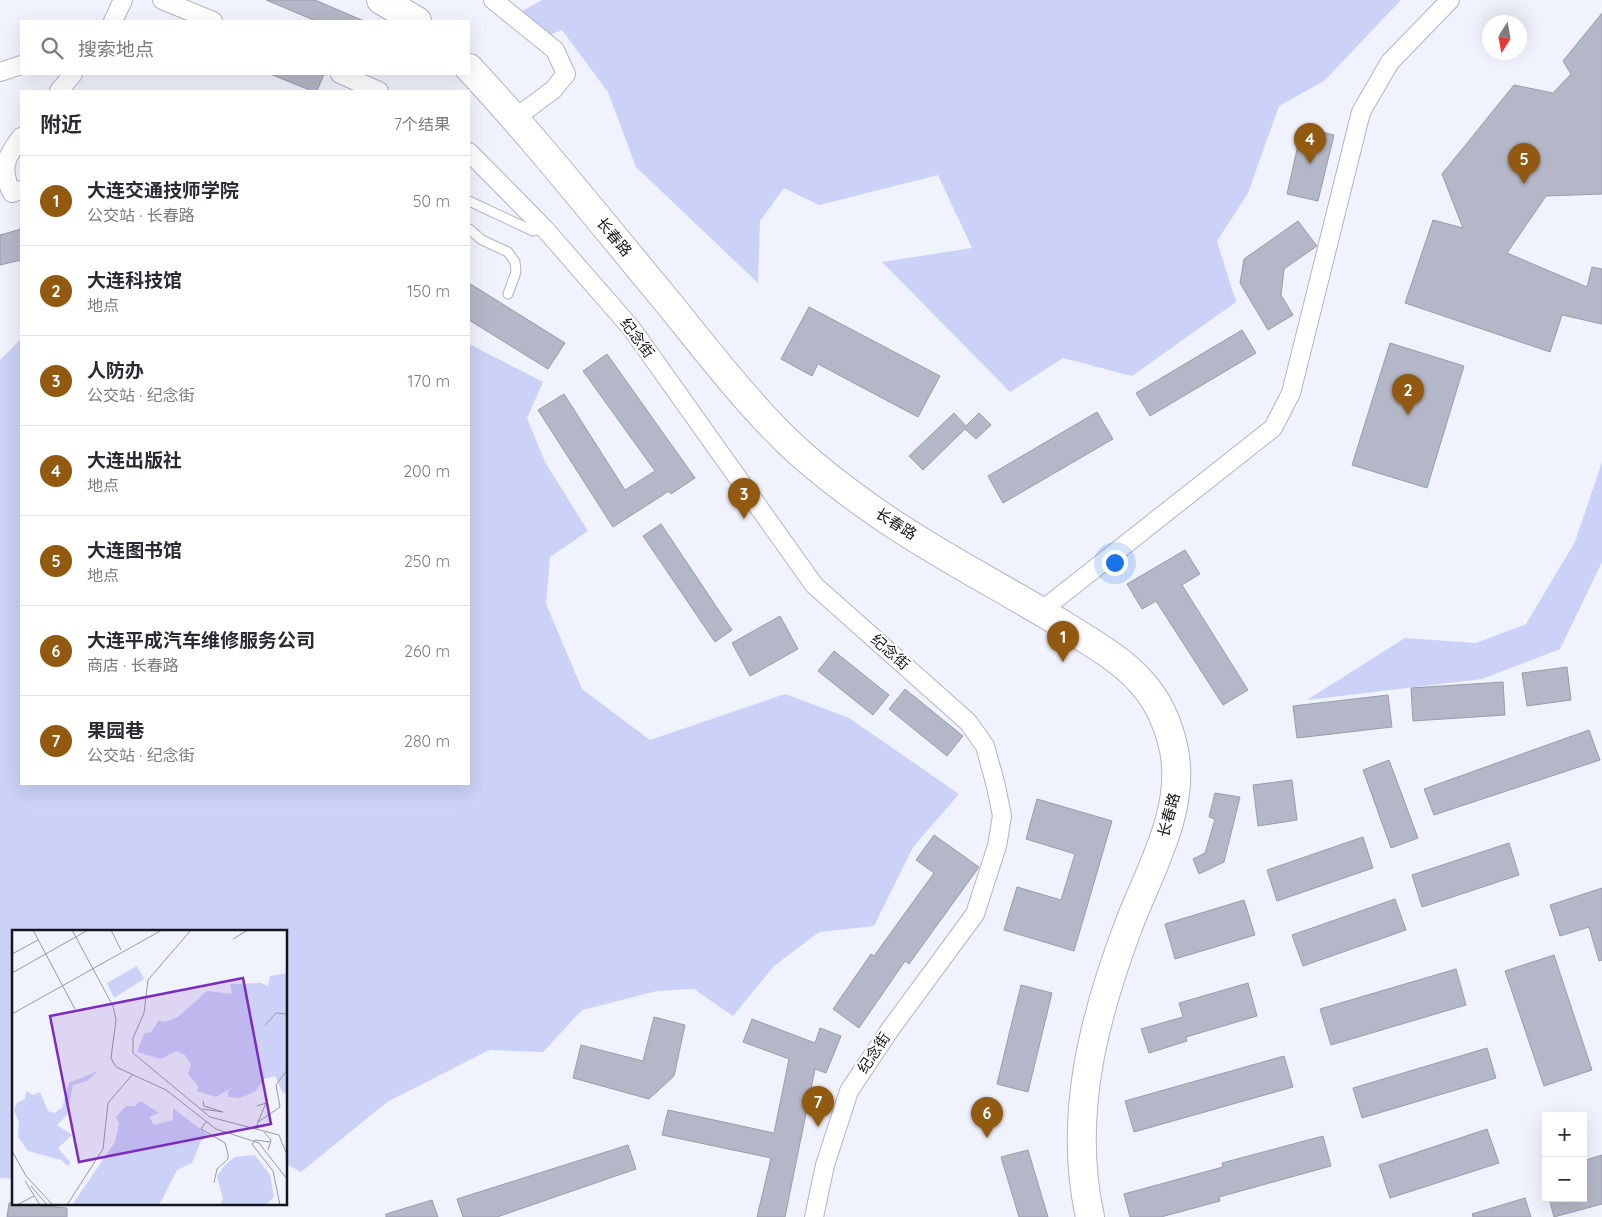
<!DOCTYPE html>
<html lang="zh">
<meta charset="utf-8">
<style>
body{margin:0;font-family:Quicksand,"Noto Sans SC",sans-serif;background:#f7f7f7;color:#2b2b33}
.controls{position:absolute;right:15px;bottom:15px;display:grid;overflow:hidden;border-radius:0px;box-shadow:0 5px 20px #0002}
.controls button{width:45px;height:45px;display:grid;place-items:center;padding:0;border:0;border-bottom:1px solid #e1e1e2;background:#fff;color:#2b2b33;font:25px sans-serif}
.compass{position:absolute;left:1482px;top:15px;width:45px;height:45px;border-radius:50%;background:#fff;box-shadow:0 5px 20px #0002;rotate:191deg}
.you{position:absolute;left:1114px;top:562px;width:18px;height:18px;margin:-12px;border:4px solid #fff;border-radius:50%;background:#1a73e8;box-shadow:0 0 0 8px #1a73e833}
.badge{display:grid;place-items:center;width:32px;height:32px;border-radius:50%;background:#915a10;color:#fff;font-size:16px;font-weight:700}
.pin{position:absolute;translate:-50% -41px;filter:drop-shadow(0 1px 2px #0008)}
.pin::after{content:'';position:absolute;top:26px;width:18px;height:15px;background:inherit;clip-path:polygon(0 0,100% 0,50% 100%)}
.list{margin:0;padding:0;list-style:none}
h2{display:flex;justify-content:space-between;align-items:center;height:65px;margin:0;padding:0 20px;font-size:21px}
h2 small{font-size:16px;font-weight:400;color:#7c7c81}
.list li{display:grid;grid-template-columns:32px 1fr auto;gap:15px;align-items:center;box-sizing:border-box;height:90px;padding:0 20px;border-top:1px solid #e1e1e2}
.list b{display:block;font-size:19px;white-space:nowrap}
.list p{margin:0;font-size:16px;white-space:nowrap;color:#7c7c81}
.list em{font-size:16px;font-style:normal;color:#7c7c81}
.icon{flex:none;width:28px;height:28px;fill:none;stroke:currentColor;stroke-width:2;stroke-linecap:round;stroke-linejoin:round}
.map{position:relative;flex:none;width:1602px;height:1217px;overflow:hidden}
.search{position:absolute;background:#fff;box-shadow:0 5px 20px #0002;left:20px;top:20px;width:450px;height:55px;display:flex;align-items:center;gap:12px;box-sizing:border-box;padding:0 18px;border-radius:0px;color:#7c7c81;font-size:19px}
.panel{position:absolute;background:#fff;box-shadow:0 5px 20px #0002;left:20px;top:90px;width:450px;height:695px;border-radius:0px}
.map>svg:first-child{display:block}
</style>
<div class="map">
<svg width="1602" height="1217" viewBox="0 0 1602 1217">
<rect width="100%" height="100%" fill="#f0f2fd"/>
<path fill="#cbd1f7" d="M 542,0 L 1401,0 L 1324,81 L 1279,106 L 1248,193 L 1217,241 L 1236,302 L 1132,376 L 1063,358 L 1010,392 L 882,262 L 972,248 L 938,175 L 819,205 L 784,188 L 760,221 L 758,283 L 636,167 L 608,92 L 562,30 L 547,36 L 522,11 Z
M 21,339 L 21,784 L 469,784 L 469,344 L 543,382 L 527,418 L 545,462 L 588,531 L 550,557 L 546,604 L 582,689 L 650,740 L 785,694 L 849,718 L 959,794 L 913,847 L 874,926 L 819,932 L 774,966 L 733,1016 L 694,989 L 657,991 L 582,1010 L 543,1052 L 489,1050 L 387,1102 L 301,1172 L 286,1164 L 286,931 L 14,931 L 14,1179 L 0,1178 L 0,360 Z
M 1602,462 L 1602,562 L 1560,649 L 1482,679 L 1307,700 L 1405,638 L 1476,643 L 1526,624 L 1575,542 Z"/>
<path fill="#b4b7c7" stroke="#999cac" d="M 266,0 L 315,0 L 364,21 L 316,21 Z
M 1602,13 L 1602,194 L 1546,196 L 1507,253 L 1587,287 L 1592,267 L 1602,269 L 1602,324 L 1562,315 L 1550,352 L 1405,303 L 1433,220 L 1463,228 L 1442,174 L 1514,85 L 1553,93 L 1571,74 L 1563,61 Z
M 270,74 L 324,74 L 317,91 L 312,91 Z
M 1302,127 L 1334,135 L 1318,201 L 1287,194 Z
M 1298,221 L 1317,246 L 1284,269 L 1281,295 L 1293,315 L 1268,330 L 1240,283 L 1244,259 Z
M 21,229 L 21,260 L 0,265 L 0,235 Z
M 469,283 L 565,343 L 548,369 L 469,320 Z
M 809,307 L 940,376 L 918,417 L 818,364 L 812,376 L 781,359 Z
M 1242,330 L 1256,353 L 1150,416 L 1136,393 Z
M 1390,343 L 1464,366 L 1427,488 L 1352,465 Z
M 607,354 L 695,478 L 671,494 L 669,491 L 613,527 L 538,410 L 564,394 L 625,490 L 655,471 L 583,371 Z
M 1097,412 L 1113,439 L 1003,503 L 988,476 Z
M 954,413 L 966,426 L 979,413 L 991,425 L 976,439 L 965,429 L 923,470 L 909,456 Z
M 661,524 L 732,630 L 715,642 L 643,536 Z
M 1185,550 L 1200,574 L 1182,585 L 1248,690 L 1223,705 L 1156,601 L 1142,609 L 1127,584 Z
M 780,616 L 798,649 L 750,676 L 732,643 Z
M 834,651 L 889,695 L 873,715 L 818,671 Z
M 1567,667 L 1571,700 L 1527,706 L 1522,673 Z
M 1503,682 L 1505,715 L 1413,721 L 1411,688 Z
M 905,689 L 963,736 L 947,756 L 889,709 Z
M 1388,695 L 1392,727 L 1297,738 L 1293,706 Z
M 1589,730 L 1600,760 L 1434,815 L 1424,789 Z
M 1389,760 L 1418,838 L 1391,848 L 1363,770 Z
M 1292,780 L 1297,820 L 1258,826 L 1253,785 Z
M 1215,793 L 1240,797 L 1224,862 L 1199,874 L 1193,859 L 1205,853 L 1215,819 L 1209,817 Z
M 1037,799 L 1112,821 L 1074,951 L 1004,930 L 1017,887 L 1061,900 L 1075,854 L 1026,839 Z
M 934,835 L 979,867 L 909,964 L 905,961 L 859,1028 L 833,1009 L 871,954 L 874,956 L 934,873 L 916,860 Z
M 1363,837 L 1373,868 L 1277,901 L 1267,870 Z
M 1509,843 L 1519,875 L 1422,907 L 1412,875 Z
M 1602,888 L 1602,960 L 1599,961 L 1589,927 L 1560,936 L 1550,905 Z
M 1395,899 L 1406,930 L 1303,966 L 1292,935 Z
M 1244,900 L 1255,935 L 1175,959 L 1165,924 Z
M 1554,955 L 1592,1070 L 1544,1086 L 1505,971 Z
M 1456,969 L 1466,1005 L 1331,1045 L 1320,1009 Z
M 1248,983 L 1257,1016 L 1186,1037 L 1187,1041 L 1149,1053 L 1141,1029 L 1183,1017 L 1179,1003 Z
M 1021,985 L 1052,993 L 1028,1092 L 997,1084 Z
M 654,1017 L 685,1025 L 674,1076 L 649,1099 L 573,1078 L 581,1045 L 643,1061 Z
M 752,1019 L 815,1043 L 820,1028 L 841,1036 L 826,1073 L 815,1069 L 785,1217 L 757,1217 L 771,1158 L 662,1135 L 668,1110 L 774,1133 L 789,1059 L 743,1042 Z
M 1487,1048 L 1496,1078 L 1362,1118 L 1353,1088 Z
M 1284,1056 L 1293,1087 L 1134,1132 L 1125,1101 Z
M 1487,1129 L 1499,1163 L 1390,1198 L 1379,1165 Z
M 1323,1136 L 1331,1166 L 1219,1197 L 1220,1201 L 1161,1217 L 1130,1217 L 1124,1194 L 1223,1167 L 1222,1163 Z
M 628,1145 L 636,1169 L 497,1217 L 463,1217 L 457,1199 Z
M 1028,1150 L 1048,1217 L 1019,1217 L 1001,1157 Z
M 1602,1155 L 1602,1204 L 1554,1217 L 1549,1198 L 1583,1198 L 1583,1161 Z
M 1525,1198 L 1531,1217 L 1473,1217 L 1472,1214 Z
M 432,1200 L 438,1217 L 386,1217 L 386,1214 Z
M 9,1203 L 67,1208 L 67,1217 L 7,1217 Z"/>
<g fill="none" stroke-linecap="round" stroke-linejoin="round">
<g stroke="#b1b4c5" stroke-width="11">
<path id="service" d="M 469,201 L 533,231 L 544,228
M 469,229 L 482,240 L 508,252 L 515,262 L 516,272 L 508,294"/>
</g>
<g stroke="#b1b4c5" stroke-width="20">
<path id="minor" d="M 162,0 L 213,21
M 493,0 L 555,50 L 566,74 L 553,90 L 515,118
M 113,21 L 123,0
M 0,72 L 21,65
M 340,74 L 379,91
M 59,91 L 73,74
M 21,137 C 5,158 0,169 12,193 L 21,190
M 469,152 L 544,228 L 632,329 L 814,585 L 968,722 L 985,746 L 996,786 L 1002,816 L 997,846 L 975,914 L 889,1031 L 849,1091 L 825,1165 L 814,1217
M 1041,611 L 1273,428 L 1291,393 L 1361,112 L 1390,62 L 1450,0"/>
</g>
<g stroke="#b1b4c5" stroke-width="30">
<path id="primary" d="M 381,0 L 417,21
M 469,68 C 538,142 601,222 666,300 C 705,348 743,398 787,441 C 816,469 847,492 880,515 C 939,556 1004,588 1065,626 C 1092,643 1121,659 1142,683 C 1159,702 1169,726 1174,750 C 1186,811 1149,871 1128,927 C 1093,1020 1068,1118 1090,1217"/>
</g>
<use href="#service" stroke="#fff" stroke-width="9"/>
<use href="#minor" stroke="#fff" stroke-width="18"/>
<use href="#primary" stroke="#fff" stroke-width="28"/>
</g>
<g text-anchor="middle" stroke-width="4.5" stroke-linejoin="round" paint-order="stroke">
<g font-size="15" fill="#15161c" stroke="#fff">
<text transform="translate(614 237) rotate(50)" y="5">长春路</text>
<text transform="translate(637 338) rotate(53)" y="5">纪念街</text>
<text transform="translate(896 524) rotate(32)" y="5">长春路</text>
<text transform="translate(890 652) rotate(41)" y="5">纪念街</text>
<text transform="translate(1169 815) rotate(-75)" y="5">长春路</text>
<text transform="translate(874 1053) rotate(-56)" y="5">纪念街</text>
</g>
</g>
<g transform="translate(12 930)">
<rect width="275" height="275" fill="#f0f2fd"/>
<path d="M 125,36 L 132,49 L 102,68 L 95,53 ZM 275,43 L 275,162 L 271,163 L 263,146 L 252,149 L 244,161 L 228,168 L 216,167 L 216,161 L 224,155 L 204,167 L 185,161 L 186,156 L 176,144 L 179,135 L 173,125 L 164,121 L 149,129 L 125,122 L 132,104 L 139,102 L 147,90 L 153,92 L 166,87 L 195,61 L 220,64 L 218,54 L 249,53 L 256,56 L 258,46 ZM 86,141 L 75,151 L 61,155 L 55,185 L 45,195 L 60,205 L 46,218 L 58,232 L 56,236 L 49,230 L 16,221 L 6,207 L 7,193 L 2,180 L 5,173 L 13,169 L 14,161 L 21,165 L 28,162 L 36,181 L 42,183 L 50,178 L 57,153 ZM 129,171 L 147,183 L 137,187 L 142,195 L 161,190 L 161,178 L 196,205 L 189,211 L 180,233 L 165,240 L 147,275 L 60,275 L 103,212 L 107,194 L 104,187 L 114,176 L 123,176 ZM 243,225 L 258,245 L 262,267 L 254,275 L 208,275 L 211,269 L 205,246 L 213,235 L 223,227 Z" fill="#cbd1f7"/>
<path fill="none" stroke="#989aa3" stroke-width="1" d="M 21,0 L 63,79M 60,0 L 101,76 L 104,90 L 99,128 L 104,137 L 154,160 L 204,199 L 247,213 L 275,249M 99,0 L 109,20M 179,0 L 136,50 L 132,83 L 121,108 L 121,123 L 198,187 L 267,205 L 275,225M 221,9 L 236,0M 0,24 L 26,10M 0,43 L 76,0M 0,84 L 150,0M 253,95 L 264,83 L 275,84M 245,176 L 254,173 L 246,192M 190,179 L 211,182 L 192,176 L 191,171M 194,192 L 189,199 L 213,213 L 216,224 L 216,229 L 205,239 L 202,253M 244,199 L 246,192 L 268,177 L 264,155 L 275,140M 252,202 L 259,210 L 256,220M 258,212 L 243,210 L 240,214 L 261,241 L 268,275M 0,221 L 14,246 L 41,275M 13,251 L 28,275M 19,256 L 35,275M 5,275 L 22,266M 55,275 L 91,219 L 96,173 L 120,145"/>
<path fill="#7b2cbf" fill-opacity="0.15" stroke="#7b2cbf" stroke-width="2.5" d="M 231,48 L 259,194 L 67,232 L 38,86 Z"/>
<rect width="275" height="275" fill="none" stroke="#15161c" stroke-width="2.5"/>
</g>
</svg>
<div class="controls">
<button>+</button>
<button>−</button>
</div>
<svg class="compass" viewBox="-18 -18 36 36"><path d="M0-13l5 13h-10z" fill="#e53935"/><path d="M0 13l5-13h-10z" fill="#7c7c81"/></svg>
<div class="you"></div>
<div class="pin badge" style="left:1063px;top:662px">1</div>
<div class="pin badge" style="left:1408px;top:415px">2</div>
<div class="pin badge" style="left:744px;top:519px">3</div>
<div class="pin badge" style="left:1310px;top:164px">4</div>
<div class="pin badge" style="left:1524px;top:184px">5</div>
<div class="pin badge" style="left:987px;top:1138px">6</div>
<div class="pin badge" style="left:818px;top:1127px">7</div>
<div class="search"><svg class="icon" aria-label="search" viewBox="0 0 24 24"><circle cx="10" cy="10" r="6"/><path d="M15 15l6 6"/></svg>搜索地点</div>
<section class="panel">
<h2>附近<small>7个结果</small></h2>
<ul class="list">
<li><span class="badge">1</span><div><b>大连交通技师学院</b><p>公交站 · 长春路</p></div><em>50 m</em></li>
<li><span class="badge">2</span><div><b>大连科技馆</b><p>地点</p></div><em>150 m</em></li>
<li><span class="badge">3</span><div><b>人防办</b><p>公交站 · 纪念街</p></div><em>170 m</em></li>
<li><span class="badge">4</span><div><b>大连出版社</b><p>地点</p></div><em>200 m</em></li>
<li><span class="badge">5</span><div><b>大连图书馆</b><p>地点</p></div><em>250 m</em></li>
<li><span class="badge">6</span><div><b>大连平成汽车维修服务公司</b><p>商店 · 长春路</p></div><em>260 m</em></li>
<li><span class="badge">7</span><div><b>果园巷</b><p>公交站 · 纪念街</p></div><em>280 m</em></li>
</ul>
</section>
</div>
